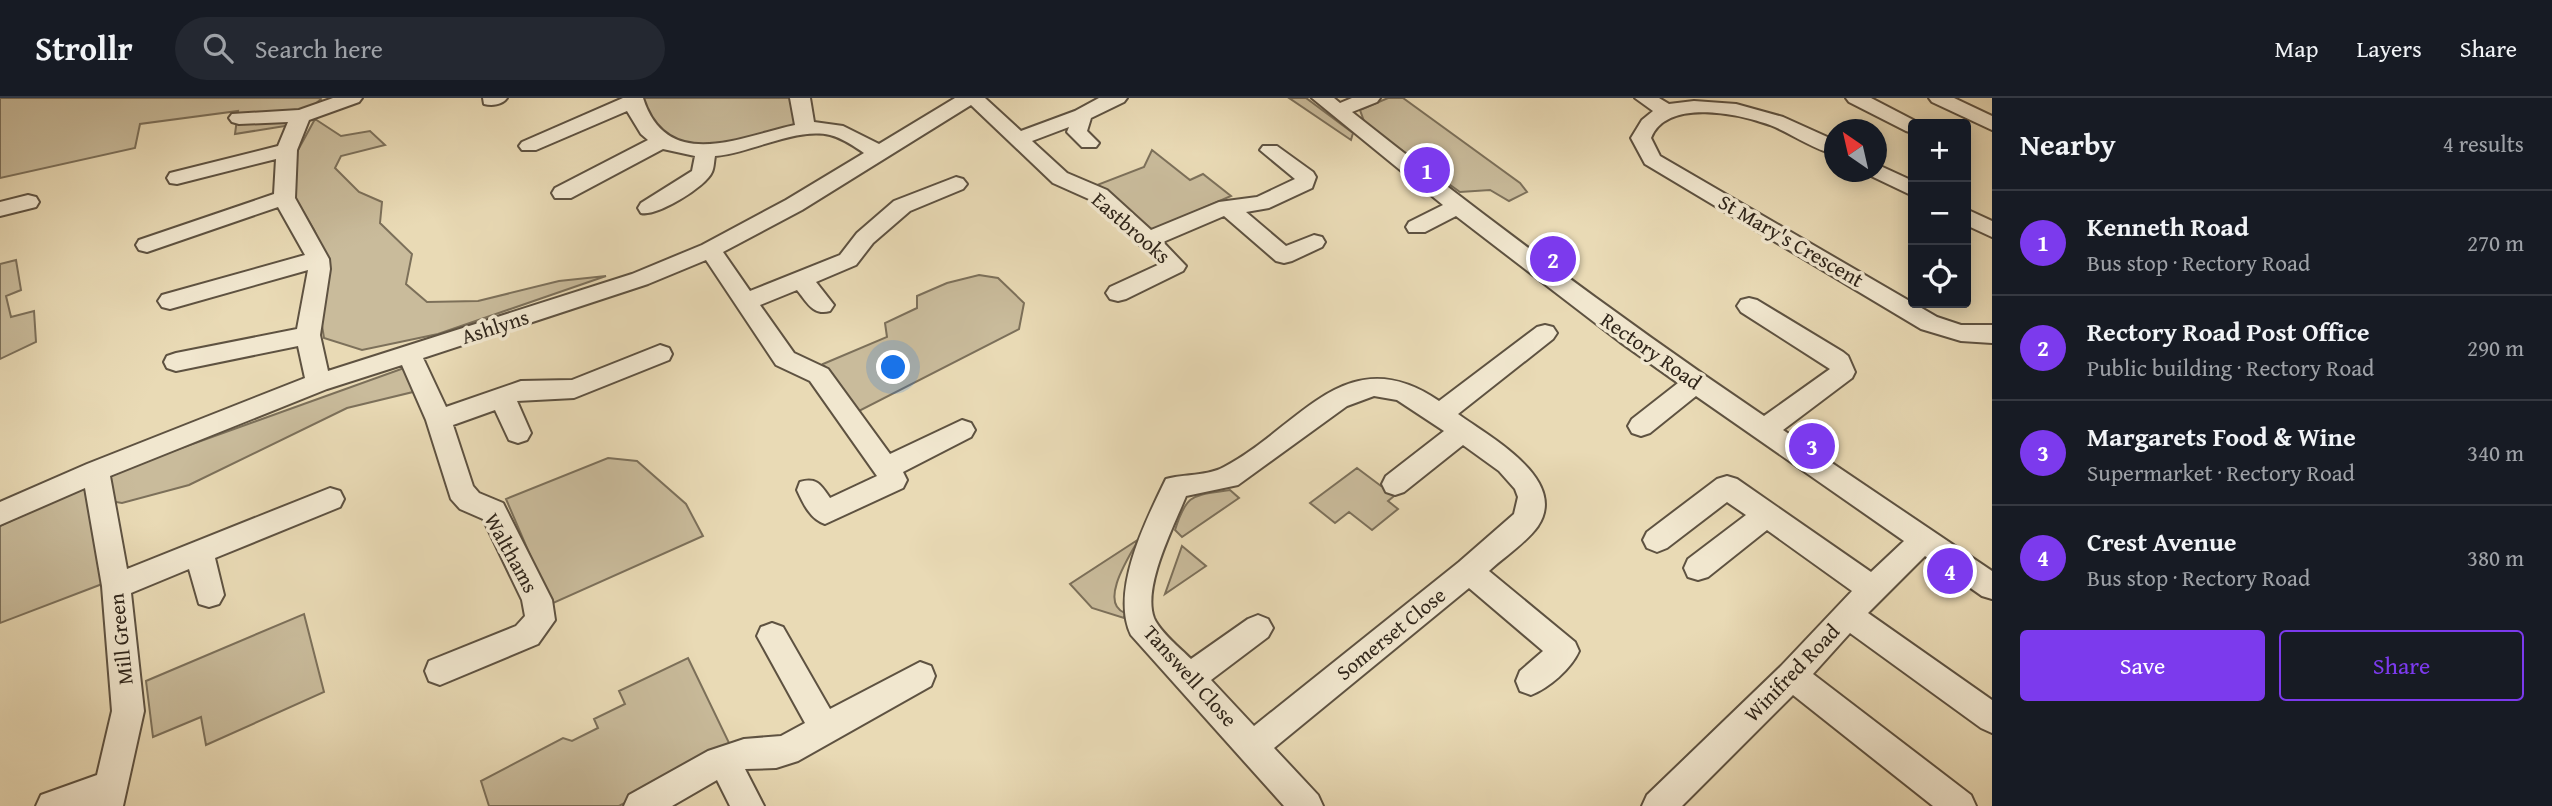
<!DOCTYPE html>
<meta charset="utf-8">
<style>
body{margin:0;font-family:"Gentium Book Plus",serif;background:#242831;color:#f1f3f6}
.controls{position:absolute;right:21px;top:21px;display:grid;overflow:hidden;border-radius:7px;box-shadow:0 4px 18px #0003}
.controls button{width:63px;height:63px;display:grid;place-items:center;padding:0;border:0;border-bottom:2px solid #363941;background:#171b24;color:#f1f3f6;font:35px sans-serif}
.compass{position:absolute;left:1824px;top:21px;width:63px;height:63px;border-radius:50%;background:#171b24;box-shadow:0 4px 18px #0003;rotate:326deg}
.you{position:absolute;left:894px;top:270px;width:24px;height:24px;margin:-18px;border:5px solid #fff;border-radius:50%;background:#1a73e8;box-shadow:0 0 0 10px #1a73e833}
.badge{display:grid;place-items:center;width:46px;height:46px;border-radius:50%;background:#7c3aed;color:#fff;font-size:23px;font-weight:700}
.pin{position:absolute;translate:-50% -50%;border:4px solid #fff;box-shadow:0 2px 7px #0006}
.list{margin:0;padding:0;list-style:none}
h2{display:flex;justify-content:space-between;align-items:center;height:91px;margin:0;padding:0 28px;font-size:30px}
h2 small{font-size:23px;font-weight:400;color:#9ea1a6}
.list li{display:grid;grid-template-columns:46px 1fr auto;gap:21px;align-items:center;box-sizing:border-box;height:105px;padding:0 28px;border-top:2px solid #363941}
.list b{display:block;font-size:26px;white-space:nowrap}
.list p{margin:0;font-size:23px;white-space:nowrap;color:#9ea1a6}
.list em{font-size:23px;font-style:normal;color:#9ea1a6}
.actions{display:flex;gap:14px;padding:21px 28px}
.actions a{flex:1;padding:16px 0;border:2px solid #7c3aed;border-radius:7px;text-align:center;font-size:24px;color:#7c3aed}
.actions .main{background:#7c3aed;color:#fff}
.icon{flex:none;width:38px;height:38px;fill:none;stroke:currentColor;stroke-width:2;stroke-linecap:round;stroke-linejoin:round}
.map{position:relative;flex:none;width:1992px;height:708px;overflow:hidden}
header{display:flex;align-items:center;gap:42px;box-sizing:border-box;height:98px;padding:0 35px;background:#171b24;border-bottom:2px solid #363941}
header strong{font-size:33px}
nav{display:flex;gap:38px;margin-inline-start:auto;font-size:24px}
.search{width:490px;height:63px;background:#242831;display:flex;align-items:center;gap:18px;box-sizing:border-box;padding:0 24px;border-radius:38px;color:#9ea1a6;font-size:26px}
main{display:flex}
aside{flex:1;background:#171b24}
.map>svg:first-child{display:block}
</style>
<header>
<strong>Strollr</strong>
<div class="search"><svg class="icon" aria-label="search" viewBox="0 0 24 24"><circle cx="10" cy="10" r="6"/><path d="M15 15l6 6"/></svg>Search here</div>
<nav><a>Map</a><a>Layers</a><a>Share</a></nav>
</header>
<main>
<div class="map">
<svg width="1992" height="708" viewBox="0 0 1992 708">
<rect width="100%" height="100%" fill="#e9dab5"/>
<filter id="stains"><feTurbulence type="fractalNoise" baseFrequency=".00286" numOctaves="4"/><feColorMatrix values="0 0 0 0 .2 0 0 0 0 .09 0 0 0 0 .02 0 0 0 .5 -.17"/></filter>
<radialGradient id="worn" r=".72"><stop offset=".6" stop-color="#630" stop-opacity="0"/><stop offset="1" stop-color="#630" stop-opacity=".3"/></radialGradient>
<path fill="#c9bb9b" stroke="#7c705a" stroke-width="2" d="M 0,0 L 320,0 L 321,1 L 291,27 L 235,36 L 238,13 L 140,26 L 135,50 L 0,80 Z
M 640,0 L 797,0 L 803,28 L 742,44 L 681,48 L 647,22 Z
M 1289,0 L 1306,0 L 1353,35 L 1351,42 Z
M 1388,0 L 1403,0 L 1520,85 L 1527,94 L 1509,103 L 1490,92 L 1460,94 L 1365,26 L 1360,12 Z
M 315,21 L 341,38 L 370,33 L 385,47 L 341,58 L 335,70 L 359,94 L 382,104 L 380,125 L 412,156 L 406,186 L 427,204 L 478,203 L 559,183 L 606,178 L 438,236 L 362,252 L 324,240 L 319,209 L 329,166 L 314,132 L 293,96 L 292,63 Z
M 1152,52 L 1190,82 L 1203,76 L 1231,98 L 1150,133 L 1097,87 L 1144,69 Z
M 16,162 L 21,192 L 6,198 L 11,219 L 34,213 L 36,244 L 0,261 L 0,166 Z
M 979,177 L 998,180 L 1024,205 L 1019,231 L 859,313 L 823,266 L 887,239 L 885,225 L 917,210 L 917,198 L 947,185 Z
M 404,270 L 417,293 L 347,310 L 189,387 L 122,405 L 103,402 L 109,376 Z
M 608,360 L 637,363 L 686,406 L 703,438 L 551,506 L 506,401 Z
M 1357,370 L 1381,388 L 1390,387 L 1399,394 L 1388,403 L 1398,411 L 1372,432 L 1349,414 L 1335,425 L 1310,405 Z
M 92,384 L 110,483 L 0,525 L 0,428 Z
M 1230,392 L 1239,400 L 1182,439 L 1175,432 C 1187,394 1193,398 1230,392 Z
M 1139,441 C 1130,457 1098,505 1125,515 L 1124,520 L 1092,510 L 1070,486 Z
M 1182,448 L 1206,468 L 1165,496 Z
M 304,516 L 324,594 L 206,647 L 201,619 L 153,639 L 146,583 Z
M 688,560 L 731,649 L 619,708 L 489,708 L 481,683 L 563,640 L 572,643 L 598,630 L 594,621 L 625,606 L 619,593 Z"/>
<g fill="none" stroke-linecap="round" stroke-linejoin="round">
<g stroke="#5e5241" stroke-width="4">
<path id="minor" d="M 333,0 L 362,0 L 359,4 L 309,22 L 297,52 L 295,100 L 329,161 L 330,171 L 320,237 L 328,273 L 632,176 L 702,147 L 786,102 L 864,55 C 854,48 842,40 830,37 C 796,29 751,55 715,58 C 714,63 714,70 712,74 C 706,89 656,119 641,115 L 638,110 L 641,105 L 692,73 L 695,58 L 663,51 L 571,100 L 555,100 L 552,95 L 555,90 L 648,42 L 641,36 L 627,13 L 536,52 L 522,52 L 519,48 L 522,44 L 623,0 L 643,0 C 667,75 740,39 795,27 L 790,0 L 810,0 L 814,24 L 843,28 L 879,46 L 955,0 L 985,0 L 1021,33 L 1075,13 L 1099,0 L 1127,0 L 1124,4 L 1091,20 L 1087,33 L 1099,45 L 1096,49 L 1082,49 L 1067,34 L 1069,29 L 1032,43 L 1067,75 L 1107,92 L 1151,132 L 1219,104 L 1257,99 L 1295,81 L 1260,52 L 1263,48 L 1277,48 L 1313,74 L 1316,79 L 1312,90 L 1269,110 L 1246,114 L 1286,148 L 1314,137 L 1322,139 L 1325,144 L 1322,149 L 1292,163 L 1284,165 L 1276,163 L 1224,118 L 1163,144 L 1186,168 L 1183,173 L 1126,201 L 1118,203 L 1110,201 L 1106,195 L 1110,189 L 1160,166 L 1091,102 L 1053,85 L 971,7 L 802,112 L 723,154 L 750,193 L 840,157 L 857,135 L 894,103 L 956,79 L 963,81 L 967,86 L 963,91 L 910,113 L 873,145 L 856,167 L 816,184 L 834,207 L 830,213 C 813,218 807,204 797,192 L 760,207 L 794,255 L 828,271 L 890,356 L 962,322 L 971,325 L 975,332 L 971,339 L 903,374 L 907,382 L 903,390 L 825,426 C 810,421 803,405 797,392 L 800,384 C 817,379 821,387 830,400 L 877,378 L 810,283 L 776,267 L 706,162 L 648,186 L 423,260 L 446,309 L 521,283 L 572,282 L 660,247 L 669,250 L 672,256 L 669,262 L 574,300 L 517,303 L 531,335 L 527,342 L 518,345 L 509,342 L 495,312 L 453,327 L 473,388 L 479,395 L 503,405 L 552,502 L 555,522 L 538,546 L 440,587 L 429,583 L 425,573 L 429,563 L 516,528 L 525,518 L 522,502 L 483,421 L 460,411 L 451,401 L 426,322 L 402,267 L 327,291 L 110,378 L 127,471 L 330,390 L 340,393 L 344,401 L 340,409 L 215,460 L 224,497 L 219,506 L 209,509 L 199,506 L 189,471 L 131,495 L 144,613 L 123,708 L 36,708 L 41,697 L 97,677 L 112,613 L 102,488 L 85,390 L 0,427 L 0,404 L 87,366 L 305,280 L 298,248 L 176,273 L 167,270 L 164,264 L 167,258 L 176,255 L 297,231 L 308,172 L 170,211 L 162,209 L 158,203 L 162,197 L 305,157 L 278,109 L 147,154 L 139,152 L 136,147 L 139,142 L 274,96 L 276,61 L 177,86 L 170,85 L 167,80 L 170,75 L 278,48 L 288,24 L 239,26 L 232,24 L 229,20 L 232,16 L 299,12 Z
M 483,0 L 507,0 C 502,7 492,8 484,6 Z
M 1312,0 L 1334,0 L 1340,5 L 1352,0 L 1380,0 L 1377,4 L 1352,14 C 1487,121 1621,221 1764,318 L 1830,271 L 1741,214 L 1737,208 L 1741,202 L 1749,200 L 1757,202 L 1843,254 L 1848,258 L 1855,274 L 1852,280 L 1783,332 L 1992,473 L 1992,501 L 1982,498 L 1925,458 L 1868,515 L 1992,602 L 1992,635 L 1981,630 L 1850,535 L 1813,576 L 1971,697 L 1976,708 L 1933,708 L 1793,597 L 1682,708 L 1642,708 L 1647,697 L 1781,568 L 1852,493 L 1767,432 L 1708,479 L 1698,482 L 1688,479 L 1684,470 L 1688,461 L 1746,417 L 1727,404 L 1667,450 L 1657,454 L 1647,450 L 1643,442 L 1647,434 L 1717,381 L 1727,378 L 1737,381 L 1871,474 L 1904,443 L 1696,298 L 1650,335 L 1641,338 L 1632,335 L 1628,328 L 1632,321 L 1678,285 L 1620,244 L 1456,118 L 1425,134 L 1409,134 L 1406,129 L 1409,124 L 1443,107 Z
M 1635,0 L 1659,0 L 1669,6 L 1694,3 L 1736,6 L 1783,19 L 1834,42 L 1834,56 C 1812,51 1791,35 1770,27 C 1739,16 1667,0 1651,40 L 1660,58 L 1937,219 L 1961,227 L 1992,227 L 1992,245 L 1961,243 L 1921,231 L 1645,66 L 1631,40 L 1642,22 L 1653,13 Z
M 1846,0 L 1871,0 L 1921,26 L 1913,26 L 1913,35 L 1906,33 L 1849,4 Z
M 1929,0 L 1954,0 L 1992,18 L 1992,32 L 1932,4 Z
M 1876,66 L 1913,83 L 1913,98 L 1869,77 L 1867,74 L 1876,74 Z
M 28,97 L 36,99 L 39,104 L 36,109 L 0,118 L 0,104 Z
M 1966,111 L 1992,123 L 1992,139 L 1966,127 Z
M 1545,227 L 1553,229 L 1557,235 L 1553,241 L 1458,316 C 1488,338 1569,381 1538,428 C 1526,445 1504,459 1489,473 L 1575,544 L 1579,553 C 1571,571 1549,590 1531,597 L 1520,593 L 1516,583 L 1520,573 L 1543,553 L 1469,490 L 1274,650 L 1318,697 L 1323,708 L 1284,708 L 1131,537 C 1110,493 1146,422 1166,381 C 1184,376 1208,378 1224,369 C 1299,330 1346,239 1439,303 L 1537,229 ZM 1374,298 L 1397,302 L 1444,333 L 1386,378 L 1382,386 L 1386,394 L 1395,397 L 1404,394 L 1463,347 L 1499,373 L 1515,391 L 1518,399 L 1514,416 L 1459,464 L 1254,628 L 1211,582 L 1268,539 L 1273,530 L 1268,521 L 1258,517 L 1248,521 L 1191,561 C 1180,550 1160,534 1154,520 C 1142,489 1174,428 1186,398 L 1238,387 L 1347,308 Z
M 772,525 L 783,529 L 830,611 L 920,564 L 931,568 L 935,578 L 931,588 L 798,663 L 776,670 L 745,671 L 764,708 L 730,708 L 717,682 L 672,708 L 624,708 L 629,697 L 708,653 L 744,641 L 781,638 L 805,625 L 757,538 L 761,529 Z"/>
</g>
<use href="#minor" fill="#f1e7cf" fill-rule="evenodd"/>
</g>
<g text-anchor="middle" stroke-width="7" stroke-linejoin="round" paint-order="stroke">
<g font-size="21" fill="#2f251a" stroke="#f1e7cf">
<text transform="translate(1131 130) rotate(41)" y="7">Eastbrooks</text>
<text transform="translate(1791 143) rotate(30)" y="7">St Mary's Crescent</text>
<text transform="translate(495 229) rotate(-18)" y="7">Ashlyns</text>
<text transform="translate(1651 253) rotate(35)" y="7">Rectory Road</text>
<text transform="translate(511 455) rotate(61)" y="7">Walthams</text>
<text transform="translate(1391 536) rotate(-39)" y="7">Somerset Close</text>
<text transform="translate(121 541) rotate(-96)" y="7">Mill Green</text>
<text transform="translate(1792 575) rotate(-46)" y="7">Winifred Road</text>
<text transform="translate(1190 578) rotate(48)" y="7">Tanswell Close</text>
</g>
</g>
<rect width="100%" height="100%" filter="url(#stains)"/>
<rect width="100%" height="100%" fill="url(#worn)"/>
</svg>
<div class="controls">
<button>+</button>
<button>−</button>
<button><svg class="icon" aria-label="locate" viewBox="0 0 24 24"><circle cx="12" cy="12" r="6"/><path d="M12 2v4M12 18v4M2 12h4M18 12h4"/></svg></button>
</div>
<svg class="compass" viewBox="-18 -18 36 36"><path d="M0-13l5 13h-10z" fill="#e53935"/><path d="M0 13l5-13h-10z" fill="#9ea1a6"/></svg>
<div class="you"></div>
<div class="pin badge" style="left:1427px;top:72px">1</div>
<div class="pin badge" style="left:1553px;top:161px">2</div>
<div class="pin badge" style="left:1812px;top:348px">3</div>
<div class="pin badge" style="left:1950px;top:473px">4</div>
</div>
<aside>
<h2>Nearby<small>4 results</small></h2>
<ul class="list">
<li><span class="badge">1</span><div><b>Kenneth Road</b><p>Bus stop · Rectory Road</p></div><em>270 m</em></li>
<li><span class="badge">2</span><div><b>Rectory Road Post Office</b><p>Public building · Rectory Road</p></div><em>290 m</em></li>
<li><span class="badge">3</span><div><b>Margarets Food &amp; Wine</b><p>Supermarket · Rectory Road</p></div><em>340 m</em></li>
<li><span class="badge">4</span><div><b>Crest Avenue</b><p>Bus stop · Rectory Road</p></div><em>380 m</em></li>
</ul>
<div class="actions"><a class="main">Save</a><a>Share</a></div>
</aside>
</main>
